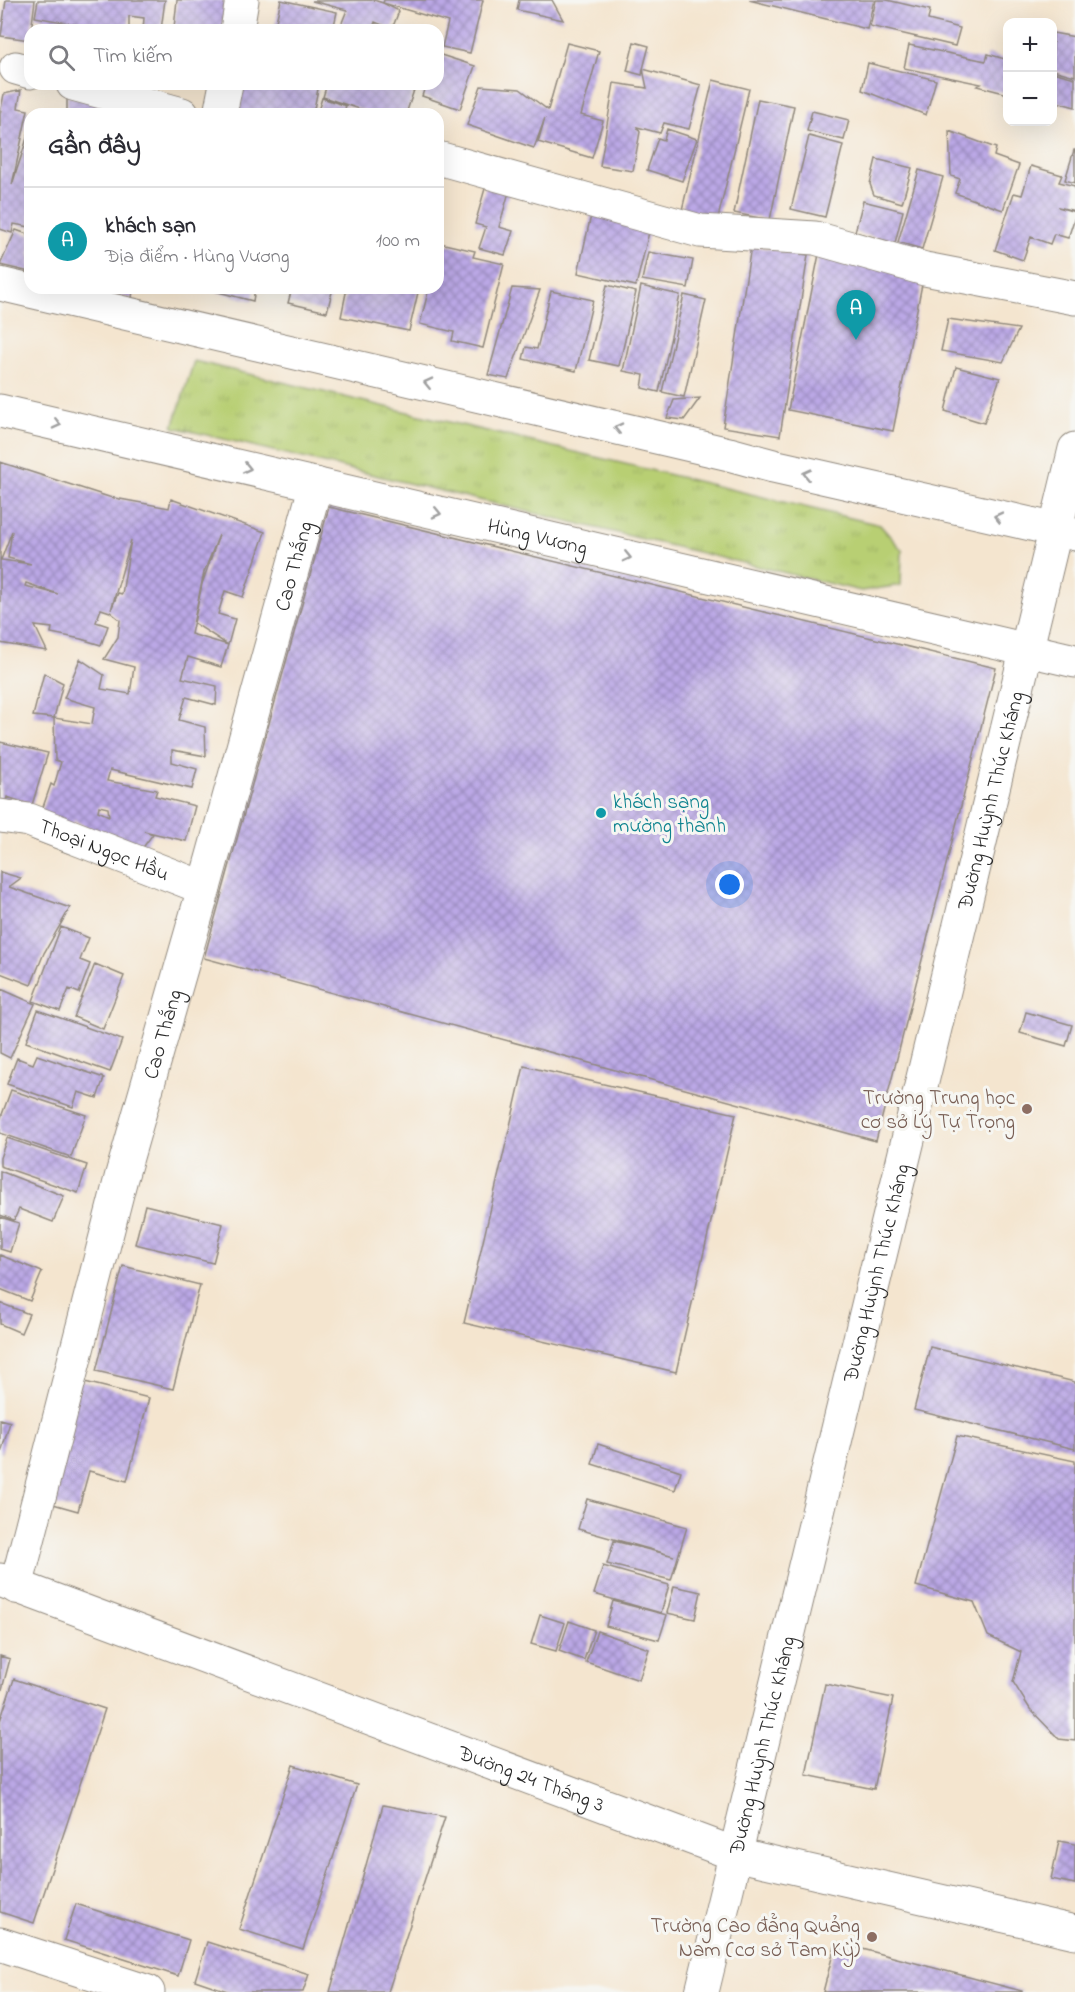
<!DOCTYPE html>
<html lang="vi">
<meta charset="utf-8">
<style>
body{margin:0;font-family:"Indie Flower",sans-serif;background:#f2f2f3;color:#2b2b33}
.controls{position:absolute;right:18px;top:18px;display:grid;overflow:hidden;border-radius:12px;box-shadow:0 6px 24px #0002}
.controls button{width:54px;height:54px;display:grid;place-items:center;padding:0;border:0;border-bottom:2px solid #e1e1e2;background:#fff;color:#2b2b33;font:30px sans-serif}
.you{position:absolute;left:730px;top:885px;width:21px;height:21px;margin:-15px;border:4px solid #fff;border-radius:50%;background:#1a73e8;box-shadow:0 0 0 9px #1a73e833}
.badge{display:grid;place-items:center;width:39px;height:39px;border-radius:50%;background:#1f6fb2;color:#fff;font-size:20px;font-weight:700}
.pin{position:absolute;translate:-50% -50px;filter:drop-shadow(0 2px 3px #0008)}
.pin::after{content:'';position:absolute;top:32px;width:21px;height:18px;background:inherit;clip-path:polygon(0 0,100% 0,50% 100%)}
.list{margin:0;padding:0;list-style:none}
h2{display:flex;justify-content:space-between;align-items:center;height:78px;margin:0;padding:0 24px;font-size:26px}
h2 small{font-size:20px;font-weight:400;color:#7c7c81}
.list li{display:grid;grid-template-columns:39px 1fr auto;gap:18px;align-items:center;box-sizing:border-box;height:108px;padding:0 24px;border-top:2px solid #e1e1e2}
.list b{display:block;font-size:22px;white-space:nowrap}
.list p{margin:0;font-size:20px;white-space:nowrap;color:#7c7c81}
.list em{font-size:20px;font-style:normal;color:#7c7c81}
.icon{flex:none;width:33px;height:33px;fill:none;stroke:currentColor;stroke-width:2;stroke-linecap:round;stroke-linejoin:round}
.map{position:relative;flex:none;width:1075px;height:1992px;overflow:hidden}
.search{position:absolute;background:#fff;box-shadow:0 6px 24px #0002;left:24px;top:24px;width:420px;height:66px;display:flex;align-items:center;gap:15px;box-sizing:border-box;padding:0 21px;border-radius:18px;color:#7c7c81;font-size:22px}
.panel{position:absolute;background:#fff;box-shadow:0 6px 24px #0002;left:24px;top:108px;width:420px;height:186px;border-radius:18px}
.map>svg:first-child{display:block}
</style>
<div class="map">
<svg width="1075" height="1992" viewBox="0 0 1075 1992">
<defs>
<pattern id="park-tufts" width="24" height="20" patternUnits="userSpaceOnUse" patternTransform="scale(1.5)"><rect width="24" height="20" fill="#b8cf73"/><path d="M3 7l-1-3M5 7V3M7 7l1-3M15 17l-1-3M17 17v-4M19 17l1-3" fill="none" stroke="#9eb264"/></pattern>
<pattern id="building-cross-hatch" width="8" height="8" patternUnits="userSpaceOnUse" patternTransform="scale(1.5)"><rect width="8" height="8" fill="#bba8e6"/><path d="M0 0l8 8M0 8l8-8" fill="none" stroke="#9889bb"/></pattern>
</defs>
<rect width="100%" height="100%" fill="#f6f6f2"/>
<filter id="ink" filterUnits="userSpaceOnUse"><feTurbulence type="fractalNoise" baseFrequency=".0167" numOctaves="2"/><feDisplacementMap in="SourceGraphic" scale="12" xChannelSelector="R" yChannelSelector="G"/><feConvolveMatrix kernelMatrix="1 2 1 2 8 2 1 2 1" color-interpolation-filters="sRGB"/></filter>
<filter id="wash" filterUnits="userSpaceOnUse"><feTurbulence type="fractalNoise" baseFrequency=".008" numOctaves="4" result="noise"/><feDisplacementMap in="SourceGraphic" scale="24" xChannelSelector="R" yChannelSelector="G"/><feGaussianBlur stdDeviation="1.35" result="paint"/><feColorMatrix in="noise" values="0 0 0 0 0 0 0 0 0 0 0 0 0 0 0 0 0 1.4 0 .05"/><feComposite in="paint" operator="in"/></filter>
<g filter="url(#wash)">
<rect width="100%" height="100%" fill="#f4e5cf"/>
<path fill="url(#park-tufts)" stroke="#727d4f" stroke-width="1.5" d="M 194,361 L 880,525 L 902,550 L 901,585 L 861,591 L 173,427 Z"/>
<g id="blocks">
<path fill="url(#building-cross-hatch)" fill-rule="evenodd" d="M 6,0 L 35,0 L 30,40 L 1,36 Z
M 38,0 L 165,0 L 161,30 L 143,30 L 144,18 L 129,16 L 129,30 L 105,30 L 35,17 Z
M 177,0 L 226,0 L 222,30 L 174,28 Z
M 281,0 L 337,12 L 333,30 L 274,30 Z
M 374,0 L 383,3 L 384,0 L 483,0 L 470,53 L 442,47 L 448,22 L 383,3 L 399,11 L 392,29 L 375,22 L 372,30 L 339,30 L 347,10 L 312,1 Z
M 519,0 L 552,0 L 563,20 L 517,10 Z
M 749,0 L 874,0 L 867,29 Z
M 876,0 L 887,0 L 930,10 L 928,20 L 960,28 L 955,46 L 870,26 Z
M 1053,33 L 1075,37 L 1075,76 L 1053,70 Z
M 634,42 L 649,46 L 643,69 L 701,85 L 689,129 L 664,123 L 660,133 L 637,127 L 640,132 L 633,171 L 600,166 L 614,83 L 647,88 L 643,69 L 642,75 L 627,71 Z
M 567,43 L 599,51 L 581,115 L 603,121 L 592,158 L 538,142 L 545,118 L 534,148 L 467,125 L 481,86 L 520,89 L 548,110 Z
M 909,45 L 986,61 L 988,54 L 1008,60 L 1008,94 L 977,86 L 981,84 L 904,68 Z
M 438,54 L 475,66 L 460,109 L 422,96 L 426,84 L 438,84 Z
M 868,63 L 936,80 L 926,115 L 862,90 Z
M 1053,72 L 1075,78 L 1075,107 L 1057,102 L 1056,107 L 1053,107 Z
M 713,80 L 749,89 L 718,218 L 682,210 Z
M 238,84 L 319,84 L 313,114 L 238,114 L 236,94 Z
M 327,84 L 416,84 L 406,114 L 375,114 L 323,97 Z
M 21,90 L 18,108 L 28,110 L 12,185 L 30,129 L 30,227 L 14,224 L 12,233 L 0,229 L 0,114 L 4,94 Z
M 67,96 L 163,114 L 99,114 L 103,104 L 97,114 L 67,114 Z
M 322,98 L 346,106 L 343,114 L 317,114 Z
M 758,99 L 794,106 L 770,220 L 734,213 Z
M 812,111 L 849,120 L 844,140 L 807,131 Z
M 667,129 L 697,139 L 682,181 L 647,170 L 658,138 L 664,140 Z
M 949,131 L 996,148 L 994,156 L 1019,165 L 1003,210 L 955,193 L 960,179 L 951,176 Z
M 809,136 L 843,145 L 825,217 L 791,209 Z
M 1074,150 L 1075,150 L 1075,183 L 1065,180 Z
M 876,159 L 912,168 L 902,203 L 874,195 L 870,184 Z
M 1031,166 L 1062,175 L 1059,182 L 1075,186 L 1075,211 L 1058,207 L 1075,212 L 1075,217 L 1068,238 L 1054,234 L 1050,244 L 1031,237 L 1023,260 L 995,250 L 1014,193 L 1022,195 Z
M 919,170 L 943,177 L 922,249 L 898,242 Z
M 486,185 L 509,192 L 499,227 L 513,231 L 505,255 L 479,248 L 486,227 L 475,224 Z
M 863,201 L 903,211 L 895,243 L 855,232 Z
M 592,211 L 651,224 L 636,286 L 578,273 Z
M 16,230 L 30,235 L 30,272 L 0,265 Z
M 440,243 L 475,251 L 473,257 L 504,264 L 483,348 L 452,341 L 454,332 L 420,324 L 429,288 L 438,288 L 438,252 Z
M 751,246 L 808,255 L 780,436 L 723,427 Z
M 820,249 L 925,269 L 893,431 L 788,410 Z
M 648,252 L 693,260 L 688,288 L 642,280 Z
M 607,285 L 636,292 L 619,366 L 589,360 Z
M 641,286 L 680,295 L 659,392 L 642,388 L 644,375 L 623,371 Z
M 100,288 L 133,288 L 132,299 L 100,290 Z
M 203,288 L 255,288 L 253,301 Z
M 292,288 L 333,288 L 327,312 L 288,303 Z
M 347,288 L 419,288 L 409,331 L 341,317 Z
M 512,288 L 540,290 L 508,379 L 488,375 Z
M 551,291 L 593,300 L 576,371 L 523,359 L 526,347 L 537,349 Z
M 684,295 L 706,300 L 684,397 L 662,392 Z
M 948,319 L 1019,329 L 1003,362 L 941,351 Z
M 956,367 L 1000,378 L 984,423 L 945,411 Z
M 700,398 L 684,420 L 667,418 L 674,400 Z
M 0,462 L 109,497 L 169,508 L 171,499 L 265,532 L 243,597 L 225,591 L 218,614 L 235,619 L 228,645 L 194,623 L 202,584 L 219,535 L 204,572 L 191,634 L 228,645 L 221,667 L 188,657 L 182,678 L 217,686 L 216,705 L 186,697 L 179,720 L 205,727 L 206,756 L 172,750 L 172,762 L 197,769 L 192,789 L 110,770 L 107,781 L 157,790 L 155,796 L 195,806 L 186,841 L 144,831 L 153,834 L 136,857 L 74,820 L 70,854 L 32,839 L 51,784 L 54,786 L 61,762 L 55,760 L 54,718 L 33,716 L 44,673 L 63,683 L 54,718 L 92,724 L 95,707 L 64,698 L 80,659 L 104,675 L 101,689 L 130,694 L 134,667 L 104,659 L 118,637 L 120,620 L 110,612 L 101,609 L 96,622 L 108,626 L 101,645 L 81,639 L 51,633 L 52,628 L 35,626 L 47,651 L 0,643 ZM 12,531 L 8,558 L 31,564 L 1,560 ZM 131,540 L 122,594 L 118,593 L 111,610 ZM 26,583 L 58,594 L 25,586 ZM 99,806 L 108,808 L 109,816 L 98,811 Z
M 329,507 L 996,668 L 876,1141 L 204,958 Z
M 0,742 L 48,753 L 32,805 L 7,797 L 1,823 Z
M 0,872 L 21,878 L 9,887 L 70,908 L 44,953 L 31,985 L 0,973 Z
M 61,927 L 89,938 L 80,960 L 90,964 L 79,993 L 69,989 L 60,1011 L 33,1001 Z
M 95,964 L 124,976 L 103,1029 L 74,1017 Z
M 1,989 L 35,1004 L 10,1058 L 0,1053 Z
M 38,1010 L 122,1040 L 110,1072 L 26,1042 Z
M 1026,1012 L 1072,1025 L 1066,1046 L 1020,1033 Z
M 37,1055 L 104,1078 L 97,1098 L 78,1092 L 73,1107 L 7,1084 L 17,1058 L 33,1064 Z
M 524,1066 L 736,1114 L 676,1372 L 464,1323 Z
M 11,1090 L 86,1115 L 71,1157 L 0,1133 L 0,1120 Z
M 7,1138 L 87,1165 L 78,1193 L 0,1166 L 0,1158 Z
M 0,1171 L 64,1196 L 53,1222 L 19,1209 L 14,1220 L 0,1215 Z
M 145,1205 L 223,1224 L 213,1263 L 135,1244 Z
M 0,1217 L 19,1223 L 10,1252 L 0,1249 Z
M 0,1255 L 42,1272 L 30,1301 L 0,1289 Z
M 123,1266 L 200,1285 L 173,1389 L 96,1371 Z
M 0,1303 L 29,1314 L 21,1333 L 0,1324 Z
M 930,1347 L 1075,1382 L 1075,1449 L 914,1410 Z
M 77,1380 L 149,1398 L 127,1481 L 89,1471 L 78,1511 L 46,1502 Z
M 0,1419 L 10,1422 L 1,1453 L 0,1453 Z
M 957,1436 L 1075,1461 L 1075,1741 L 1059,1739 L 1030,1709 L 1013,1682 L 1021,1652 L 988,1636 L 974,1602 L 916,1586 Z
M 598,1444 L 681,1471 L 675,1490 L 592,1464 Z
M 587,1499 L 687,1527 L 671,1580 L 607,1564 L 614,1541 L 674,1556 L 578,1529 Z
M 603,1566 L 669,1585 L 661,1613 L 594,1594 Z
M 674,1586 L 701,1592 L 695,1619 L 667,1613 Z
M 613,1601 L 667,1615 L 659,1640 L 606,1626 Z
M 540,1615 L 565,1623 L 556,1651 L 531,1644 Z
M 569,1621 L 594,1630 L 584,1660 L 559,1651 Z
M 597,1631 L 649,1649 L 639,1680 L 586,1662 Z
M 0,1656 L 10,1659 L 1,1693 L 0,1693 Z
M 14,1679 L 105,1709 L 34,1923 L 0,1912 L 0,1721 Z
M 825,1684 L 893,1698 L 874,1789 L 806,1775 Z
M 293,1765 L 357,1785 L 303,1949 L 239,1929 Z
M 383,1805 L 445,1817 L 388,1992 L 330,1992 Z
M 1059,1841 L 1075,1844 L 1075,1884 L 1051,1879 Z
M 76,1904 L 189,1940 L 178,1976 L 64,1940 Z
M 207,1942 L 309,1974 L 303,1992 L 230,1992 L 195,1980 Z
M 836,1942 L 1022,1991 L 1022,1992 L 823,1992 Z"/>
</g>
</g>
<g filter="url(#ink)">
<use href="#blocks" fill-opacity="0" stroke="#90887d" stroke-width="1.5"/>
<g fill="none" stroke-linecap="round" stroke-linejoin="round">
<g stroke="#90887d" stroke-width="35">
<g id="minor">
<path d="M 237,30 L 242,0"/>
<path d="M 16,68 L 30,72"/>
<path d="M 73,84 L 182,114"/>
<path d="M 220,114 L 226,84"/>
<path d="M 438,158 L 700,231 L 815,238 L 925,269 L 1075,298"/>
<path id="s1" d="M 0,816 L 29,820 L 204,888"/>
<path id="s2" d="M 0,1580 L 735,1854 L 1075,1932"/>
<path id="s3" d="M 16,1587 L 121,1178 L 204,888 L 316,484"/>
<path d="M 0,1944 L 148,1992"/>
</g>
</g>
<g stroke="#90887d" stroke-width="35">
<g id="tertiary">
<path id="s4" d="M 702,1992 L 1075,449"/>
</g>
</g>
<g stroke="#90887d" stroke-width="35">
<g id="secondary">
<path d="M 0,284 L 729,454 L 773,466 L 1075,534"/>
<path id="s5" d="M 0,411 L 1075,661"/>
</g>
</g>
<use href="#minor" stroke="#fff" stroke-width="33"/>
<use href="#tertiary" stroke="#fff" stroke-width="33"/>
<use href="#secondary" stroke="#fff" stroke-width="33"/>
</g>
<defs><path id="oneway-chevron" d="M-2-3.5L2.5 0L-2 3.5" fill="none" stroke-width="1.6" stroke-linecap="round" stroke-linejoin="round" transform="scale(1.5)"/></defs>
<g stroke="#a0a0a0">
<use href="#oneway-chevron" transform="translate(428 383) rotate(-167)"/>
<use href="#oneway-chevron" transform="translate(57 424) rotate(13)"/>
<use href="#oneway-chevron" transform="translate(618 428) rotate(-167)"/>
<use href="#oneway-chevron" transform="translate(247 468) rotate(13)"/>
<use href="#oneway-chevron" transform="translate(807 474) rotate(-167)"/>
<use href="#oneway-chevron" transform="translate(437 513) rotate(13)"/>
<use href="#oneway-chevron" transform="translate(998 517) rotate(-167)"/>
<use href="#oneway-chevron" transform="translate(627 557) rotate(13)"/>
</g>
</g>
<circle fill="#0f9aa8" stroke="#f6f6f2" stroke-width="2" cx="601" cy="813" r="6"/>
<g fill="#8d6e63" stroke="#f6f6f2" stroke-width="2">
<circle cx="1027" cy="1109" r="6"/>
<circle cx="872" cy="1937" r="6"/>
</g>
<g text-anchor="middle" stroke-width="6" stroke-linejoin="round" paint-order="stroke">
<g font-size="21" fill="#2b2b2b" stroke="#f6f6f2">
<text dy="7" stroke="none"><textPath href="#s5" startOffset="552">Hùng Vương</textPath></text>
<text dy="7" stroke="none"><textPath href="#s3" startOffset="1058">Cao Thắng</textPath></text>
<text dy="7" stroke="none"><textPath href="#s4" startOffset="1226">Đường Huỳnh Thúc Kháng</textPath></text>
<text dy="7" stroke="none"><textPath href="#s1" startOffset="110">Thoại Ngọc Hầu</textPath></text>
<text dy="7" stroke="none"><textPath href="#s3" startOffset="572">Cao Thắng</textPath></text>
<text dy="7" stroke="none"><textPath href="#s4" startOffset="740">Đường Huỳnh Thúc Kháng</textPath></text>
<text dy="7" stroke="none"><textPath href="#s4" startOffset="254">Đường Huỳnh Thúc Kháng</textPath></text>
<text dy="7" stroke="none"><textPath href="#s2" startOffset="567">Đường 24 Tháng 3</textPath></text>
</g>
<g font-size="21" fill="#0d838f" stroke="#f6f6f2" text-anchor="start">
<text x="613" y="808">khách sạng<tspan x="613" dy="24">mường thanh</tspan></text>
</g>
<g font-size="21" fill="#785e54" stroke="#f6f6f2" text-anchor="end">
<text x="1015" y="1104">Trường Trung học<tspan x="1015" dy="24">cơ sở Lý Tự Trọng</tspan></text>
<text x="860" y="1932">Trường Cao đẳng Quảng<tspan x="860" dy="24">Nam (cơ sở Tam Kỳ)</tspan></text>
</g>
</g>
</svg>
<div class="controls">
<button>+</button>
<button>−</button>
</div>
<div class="you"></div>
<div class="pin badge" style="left:856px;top:340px;background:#0f9aa8">A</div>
<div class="search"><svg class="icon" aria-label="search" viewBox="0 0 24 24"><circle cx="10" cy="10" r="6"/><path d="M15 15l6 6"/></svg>Tìm kiếm</div>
<section class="panel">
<h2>Gần đây<small></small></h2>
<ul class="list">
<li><span class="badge" style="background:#0f9aa8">A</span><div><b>khách sạn</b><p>Địa điểm · Hùng Vương</p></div><em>100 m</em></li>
</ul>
</section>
</div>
